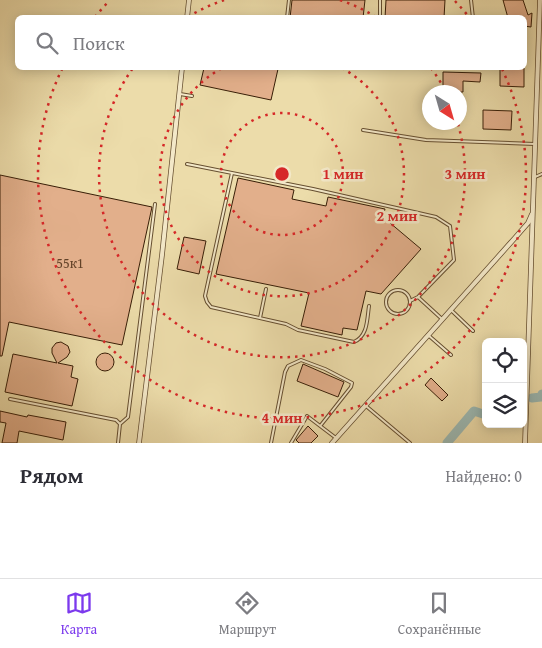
<!DOCTYPE html>
<html lang="ru">
<meta charset="utf-8">
<style>
body{margin:0;font-family:"Gentium Book Plus",serif;background:#f7f7f7;color:#2b2b33}
.controls{position:absolute;right:15px;bottom:15px;display:grid;overflow:hidden;border-radius:8px;box-shadow:0 2px 12px #0003}
.controls button{width:45px;height:45px;display:grid;place-items:center;padding:0;border:0;border-bottom:1px solid #e1e1e2;background:#fff;color:#2b2b33;font:25px sans-serif}
.compass{position:absolute;left:422px;top:85px;width:45px;height:45px;border-radius:50%;background:#fff;box-shadow:0 2px 12px #0003;rotate:143deg}
.list{margin:0;padding:0;list-style:none}
h2{display:flex;justify-content:space-between;align-items:center;height:65px;margin:0;padding:0 20px;font-size:21px}
h2 small{font-size:16px;font-weight:400;color:#7c7c81}
.icon{flex:none;width:28px;height:28px;fill:none;stroke:currentColor;stroke-width:2;stroke-linecap:round;stroke-linejoin:round}
.map{position:relative;flex:none;width:542px;height:443px;overflow:hidden}
.search{position:absolute;background:#fff;box-shadow:0 2px 12px #0003;left:15px;right:15px;top:15px;height:55px;display:flex;align-items:center;gap:12px;box-sizing:border-box;padding:0 18px;border-radius:8px;color:#7c7c81;font-size:19px}
.sheet{height:135px;background:#fff}
nav{display:flex;justify-content:space-around;align-items:center;box-sizing:border-box;height:70px;border-top:1px solid #e1e1e2;background:#fff;font-size:14px;color:#7c7c81}
nav a{display:grid;justify-items:center;gap:2px}
nav .on{color:#7c3aed}
.map>svg:first-child{display:block}
</style>
<div class="map">
<svg width="542" height="443" viewBox="0 0 542 443">
<rect width="100%" height="100%" fill="#ecdcaa"/>
<filter id="stains"><feTurbulence type="fractalNoise" baseFrequency=".004" numOctaves="4"/><feColorMatrix values="0 0 0 0 .2 0 0 0 0 .09 0 0 0 0 .02 0 0 0 .5 -.17"/></filter>
<radialGradient id="worn" r=".72"><stop offset=".6" stop-color="#630" stop-opacity="0"/><stop offset="1" stop-color="#630" stop-opacity=".3"/></radialGradient>
<g fill="none" stroke-linecap="round" stroke-linejoin="round">
<path stroke="#9cb9b3" stroke-width="9" d="M 532,398 L 541,397 L 542,394
M 447,443 L 474,411 L 486,415"/>
</g>
<path fill="#e2af8b" stroke="#381e07" d="M 292,0 L 365,0 L 363,18 L 290,18 Z
M 386,0 L 445,0 L 444,18 L 385,18 Z
M 503,0 L 523,0 L 528,15 L 532,13 L 531,27 L 524,26 L 524,18 L 508,18 Z
M 204,68 L 270,68 L 278,69 L 271,100 L 200,85 Z
M 500,68 L 524,68 L 524,87 L 500,86 Z
M 443,72 L 481,73 L 480,82 L 463,81 L 463,92 L 439,92 L 439,87 L 443,87 Z
M 483,110 L 512,111 L 511,130 L 483,129 Z
M 0,175 L 152,207 L 122,345 L 9,322 L 2,356 L 0,356 Z
M 238,178 L 294,190 L 292,199 L 326,206 L 328,197 L 385,209 L 383,217 L 421,249 L 381,294 L 366,291 L 357,330 L 343,328 L 342,335 L 301,326 L 309,293 L 216,274 Z
M 184,237 L 206,241 L 199,274 L 177,269 Z
M 61,342 L 68,346 L 70,352 L 67,357 L 58,363 L 73,366 L 71,377 L 78,379 L 72,406 L 5,392 L 13,354 L 57,363 L 52,353 L 52,348 L 56,343 Z
M96 362a9 9 0 1 1 18 0a9 9 0 1 1-18 0Z
M 303,364 L 344,382 L 338,397 L 297,381 Z
M 431,378 L 448,395 L 442,401 L 425,385 Z
M 0,411 L 27,417 L 28,415 L 66,422 L 63,440 L 19,431 L 17,443 L 2,443 L 6,423 L 0,422 Z
M 308,426 L 318,436 L 311,443 L 299,443 L 296,440 Z"/>
<g fill="none" stroke-linecap="round" stroke-linejoin="round">
<g stroke="#654e30" stroke-width="4">
<path id="service" d="M 471,0 L 473,18
M 287,18 L 289,0
M 380,18 L 380,0
M 180,94 L 192,96
M 363,130 L 426,140 L 535,144
M 187,164 L 313,189 L 436,217 L 450,226 L 454,260 L 418,297 L 410,301
M 232,173 L 205,296 L 207,302 L 211,307 L 286,324 L 298,330 L 354,342 C 368,336 367,319 369,306
M 535,177 L 542,174
M386 302a12 12 0 1 1 24 0a12 12 0 1 1-24 0Z
M 418,297 L 442,319
M 451,310 L 473,331
M 260,318 L 266,289
M 428,335 L 451,355
M 10,399 L 116,420 L 120,424 L 118,443
M 366,406 L 410,443
M 120,424 L 128,417 L 155,204
M 271,443 L 285,372 L 288,366 L 301,360 L 325,369 L 352,383 L 351,387 L 321,425
M 291,443 L 307,416 L 336,438"/>
</g>
<g stroke="#654e30" stroke-width="5.5">
<path id="minor" d="M 187,18 L 189,0
M 139,443 L 162,255 L 182,68
M 332,443 L 514,239 L 528,223 L 532,214
M 525,443 L 540,0"/>
</g>
<use href="#service" stroke="#f3e8c8" stroke-width="2"/>
<use href="#minor" stroke="#f3e8c8" stroke-width="4"/>
</g>
<g fill="none" stroke="#d62828" stroke-width="2.5" stroke-dasharray="2.5 5">
<circle cx="282" cy="174" r="61"/>
<path d="M342 68A122 122 0 1 1 222 68"/>
<path d="M188 17A183 183 0 0 1 224 0M340 0A183 183 0 0 1 376 17M431 68A183 183 0 0 1 446 92M458 124A183 183 0 1 1 133 68"/>
<path d="M95 17A244 244 0 0 1 109 1M455 1A244 244 0 0 1 469 17M502 69A244 244 0 1 1 62 69"/>
</g>
<g text-anchor="middle" stroke-width="5" stroke-linejoin="round" paint-order="stroke">
<g font-size="14" fill="#624228">
<text x="70" y="268">55к1</text>
</g>
</g>
<circle cx="282" cy="174" r="8" fill="#d62828" stroke="#f3e8c8" stroke-width="2.5"/>
<g font-size="15" text-anchor="middle" font-weight="bold" fill="#d62828" stroke="#f3e8c8" stroke-width="5" stroke-linejoin="round" paint-order="stroke">
<text x="343" y="179">1 мин</text>
<text x="465" y="179">3 мин</text>
<text x="397" y="221">2 мин</text>
<text x="282" y="423">4 мин</text>
</g>
<rect width="100%" height="100%" filter="url(#stains)"/>
<rect width="100%" height="100%" fill="url(#worn)"/>
</svg>
<div class="controls">
<button><svg class="icon" aria-label="locate" viewBox="0 0 24 24"><circle cx="12" cy="12" r="6"/><path d="M12 2v4M12 18v4M2 12h4M18 12h4"/></svg></button>
<button><svg class="icon" aria-label="layers" viewBox="0 0 24 24"><path d="M12 4l9 5-9 5-9-5zM3 14l9 5 9-5"/></svg></button>
</div>
<svg class="compass" viewBox="-18 -18 36 36"><path d="M0-13l5 13h-10z" fill="#e53935"/><path d="M0 13l5-13h-10z" fill="#7c7c81"/></svg>
<div class="search"><svg class="icon" aria-label="search" viewBox="0 0 24 24"><circle cx="10" cy="10" r="6"/><path d="M15 15l6 6"/></svg>Поиск</div>
</div>
<section class="sheet">
<h2>Рядом<small>Найдено: 0</small></h2>
<ul class="list">
</ul>
</section>
<nav>
<a class="on"><svg class="icon" aria-label="map" viewBox="0 0 24 24"><path d="M3 6l6-2 6 2 6-2v14l-6 2-6-2-6 2zM9 4v14M15 6v14"/></svg>Карта</a>
<a><svg class="icon" aria-label="directions" viewBox="0 0 24 24"><path d="M12 3l9 9-9 9-9-9zM9 14v-3h6M13 9l2 2-2 2"/></svg>Маршрут</a>
<a><svg class="icon" aria-label="saved" viewBox="0 0 24 24"><path d="M7 4h10v16l-5-4-5 4z"/></svg>Сохранённые</a>
</nav>
